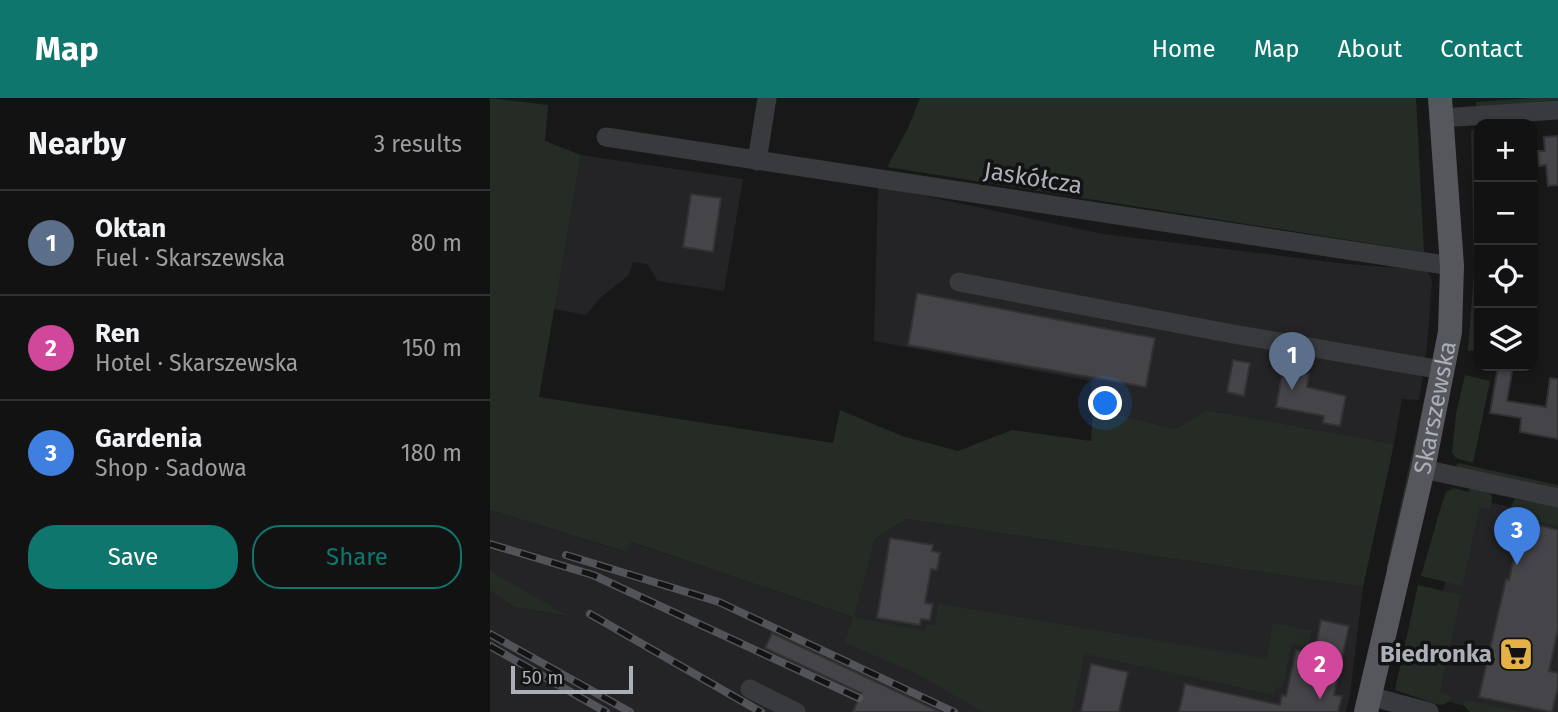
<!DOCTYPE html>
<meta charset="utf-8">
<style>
body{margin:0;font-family:"Fira Sans",sans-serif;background:#1f2021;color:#f1f3f6}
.controls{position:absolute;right:21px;top:21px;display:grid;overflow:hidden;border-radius:14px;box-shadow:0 2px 5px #0004}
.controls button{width:63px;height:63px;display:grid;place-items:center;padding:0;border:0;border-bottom:2px solid #313233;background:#121213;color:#f1f3f6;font:35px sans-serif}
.scale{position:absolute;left:21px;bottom:18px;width:122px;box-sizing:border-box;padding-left:7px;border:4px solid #abafb8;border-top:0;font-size:19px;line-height:24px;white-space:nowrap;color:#abafb8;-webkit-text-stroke:5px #131314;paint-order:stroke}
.you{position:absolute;left:616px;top:306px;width:24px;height:24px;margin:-18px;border:5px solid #fff;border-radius:50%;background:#1a73e8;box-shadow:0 0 0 10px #1a73e833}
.badge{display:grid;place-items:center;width:46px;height:46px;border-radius:50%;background:#0f766e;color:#fff;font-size:23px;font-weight:700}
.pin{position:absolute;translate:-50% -58px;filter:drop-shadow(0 2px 4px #0008)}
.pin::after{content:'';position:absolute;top:37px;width:24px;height:21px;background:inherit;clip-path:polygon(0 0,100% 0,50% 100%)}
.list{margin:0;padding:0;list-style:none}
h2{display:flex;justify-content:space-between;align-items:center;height:91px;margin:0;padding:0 28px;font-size:30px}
h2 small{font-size:23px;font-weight:400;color:#9c9ea0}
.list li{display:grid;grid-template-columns:46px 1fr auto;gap:21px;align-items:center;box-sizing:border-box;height:105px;padding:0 28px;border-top:2px solid #313233}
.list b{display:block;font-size:26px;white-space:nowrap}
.list p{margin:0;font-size:23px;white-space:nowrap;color:#9c9ea0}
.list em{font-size:23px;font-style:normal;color:#9c9ea0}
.actions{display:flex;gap:14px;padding:21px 28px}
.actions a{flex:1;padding:16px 0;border:2px solid #0f766e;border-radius:28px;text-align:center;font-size:24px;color:#0f766e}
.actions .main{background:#0f766e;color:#fff}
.icon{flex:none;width:38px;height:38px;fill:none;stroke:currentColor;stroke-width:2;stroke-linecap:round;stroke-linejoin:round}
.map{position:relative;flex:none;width:1068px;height:614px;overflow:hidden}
header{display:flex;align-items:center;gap:42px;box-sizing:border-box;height:98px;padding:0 35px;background:#0f766e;color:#fff}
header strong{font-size:33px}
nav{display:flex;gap:38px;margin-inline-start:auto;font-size:24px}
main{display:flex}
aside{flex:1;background:#121213}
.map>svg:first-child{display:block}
</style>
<header>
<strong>Map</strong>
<nav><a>Home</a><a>Map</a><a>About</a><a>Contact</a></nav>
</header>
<main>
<aside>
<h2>Nearby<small>3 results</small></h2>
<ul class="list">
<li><span class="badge" style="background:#5c6f8a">1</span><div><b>Oktan</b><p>Fuel · Skarszewska</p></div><em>80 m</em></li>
<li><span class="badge" style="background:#d1479c">2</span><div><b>Ren</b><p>Hotel · Skarszewska</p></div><em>150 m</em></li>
<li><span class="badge" style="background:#3f7fe0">3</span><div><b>Gardenia</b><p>Shop · Sadowa</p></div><em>180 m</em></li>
</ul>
<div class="actions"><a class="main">Save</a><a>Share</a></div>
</aside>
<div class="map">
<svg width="1068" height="614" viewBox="0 0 1068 614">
<rect width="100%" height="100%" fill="#181819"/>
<path fill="#242426" d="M 91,57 L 253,81 L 234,193 L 168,183 L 157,166 L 143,164 L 139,177 L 109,201 L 96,217 L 64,211 Z
M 388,88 L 613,136 L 857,166 L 937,172 L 942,182 L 937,248 L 929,302 L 912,301 L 904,346 L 717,312 L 685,331 L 603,310 L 601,283 L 384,243 Z
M 979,400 L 1068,419 L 1068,614 L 1001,614 L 924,596 Z
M 0,412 L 135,454 L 140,444 L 363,519 L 385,441 L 417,421 L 873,489 L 860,597 L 856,614 L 0,614 L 0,493 L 24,509 L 75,518 L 0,472 Z"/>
<path fill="#242c25" d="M 0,0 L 58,7 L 55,43 L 91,57 L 49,299 L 343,345 L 350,312 L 412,338 L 468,353 L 522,332 L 601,343 L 603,310 L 685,331 L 717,312 L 904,346 L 873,489 L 417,421 L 385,441 L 364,519 L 435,533 L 436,527 L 445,528 L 448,506 L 777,561 L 783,525 L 822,533 L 819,549 L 802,546 L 792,590 L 786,589 L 785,597 L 595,556 L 582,614 L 493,614 L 427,576 L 355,545 L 363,519 L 141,444 L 136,454 L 0,412 Z
M 430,0 L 926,0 L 934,154 L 397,69 L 418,30 Z
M 1042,0 L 1068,0 L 1068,2 L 986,10 L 986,4 Z
M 987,30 L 989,30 L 989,252 L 978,253 L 984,173 L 981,33 Z
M 975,277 L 1000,283 L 983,365 L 966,360 L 962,355 L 966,316 Z
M 937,289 L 938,299 L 900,469 L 896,471 Z
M 968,365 L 1068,387 L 1068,393 L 964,370 Z
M 964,390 L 978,394 L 981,390 L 1000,395 L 1002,399 L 1001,411 L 990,409 L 972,488 L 931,478 L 952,405 L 956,394 Z
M 1025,401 L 1068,409 L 1068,428 L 1041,422 L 1031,414 L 1019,411 Z
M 0,472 L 77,518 L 24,509 L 0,493 Z
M 928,487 L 971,497 L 950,594 L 962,599 L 955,606 L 949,607 L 905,592 Z
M 974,602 L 1032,614 L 980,614 L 973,606 Z"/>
<path fill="#454549" stroke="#323235" stroke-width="2" d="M 1068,38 L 1068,87 L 1058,88 L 1056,67 L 1049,68 L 1048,53 L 1055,53 L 1054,39 Z
M 201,96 L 231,100 L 223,154 L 193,149 Z
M 427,195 L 665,240 L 656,289 L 418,247 Z
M 743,262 L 760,265 L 754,298 L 737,294 Z
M 1008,268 L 1023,268 L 1017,303 L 1056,309 L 1060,280 L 1068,281 L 1068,341 L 1030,334 L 1031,320 L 1000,315 Z
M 793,271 L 819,276 L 817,289 L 856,298 L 850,328 L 833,325 L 834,318 L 786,309 Z
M 1032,423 L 1068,432 L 1068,531 L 1059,573 L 1068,575 L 1068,589 L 1062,614 L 989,599 L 1016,481 L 1019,482 Z
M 400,440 L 443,447 L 442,453 L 450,455 L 447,472 L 441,471 L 435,505 L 443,506 L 440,522 L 431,521 L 430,527 L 387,520 Z
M 831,522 L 859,528 L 844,597 L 852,598 L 848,614 L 689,614 L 695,586 L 790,607 L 792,597 L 796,598 L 806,552 L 824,556 Z
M 282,535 L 378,580 L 450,614 L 363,614 L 371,595 L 275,550 Z
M 601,566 L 638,574 L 629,614 L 591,614 Z"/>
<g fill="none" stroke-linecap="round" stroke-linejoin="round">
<path stroke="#393a3e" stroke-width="19" d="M 952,20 L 1068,12
M 116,39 L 962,168
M 267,63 L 277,0
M 469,184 L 743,236 L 952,272
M 933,371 L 1068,400
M 260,591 L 306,614
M 879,598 L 939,614"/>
<path stroke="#55575d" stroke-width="24" id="s1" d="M 876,614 L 933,371 L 960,234 L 962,168 L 950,0"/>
<g stroke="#525459" stroke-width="8">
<path id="rail" d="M 0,446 L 103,477 L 369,600
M 76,457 L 229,504 L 464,614
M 100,516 L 271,614
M 0,536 L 140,614
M 0,548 L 116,614"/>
</g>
<use href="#rail" stroke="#131314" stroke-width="5" stroke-dasharray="16" stroke-linecap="butt"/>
</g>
<defs>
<g id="supermarket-square" transform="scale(1.75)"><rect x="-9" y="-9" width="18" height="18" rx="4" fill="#e3b146" stroke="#131314"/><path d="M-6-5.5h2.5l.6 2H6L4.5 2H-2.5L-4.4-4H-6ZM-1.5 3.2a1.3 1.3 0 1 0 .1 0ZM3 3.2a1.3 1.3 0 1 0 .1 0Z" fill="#111"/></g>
</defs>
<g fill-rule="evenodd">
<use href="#supermarket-square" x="1026" y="556"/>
</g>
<g text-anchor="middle" stroke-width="7" stroke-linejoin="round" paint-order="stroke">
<g font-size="24" fill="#abafb8" stroke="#131314">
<text transform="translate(543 80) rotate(9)" y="8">Jaskółcza</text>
<text dy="8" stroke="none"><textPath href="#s1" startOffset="312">Skarszewska</textPath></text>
</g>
<g font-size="24" font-weight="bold" fill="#abafb8" stroke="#131314" text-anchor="end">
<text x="1002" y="564">Biedronka</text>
</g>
</g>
</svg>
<div class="controls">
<button>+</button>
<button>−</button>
<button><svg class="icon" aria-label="locate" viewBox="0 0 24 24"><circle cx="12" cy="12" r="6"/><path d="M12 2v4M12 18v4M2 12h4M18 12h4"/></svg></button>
<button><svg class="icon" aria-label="layers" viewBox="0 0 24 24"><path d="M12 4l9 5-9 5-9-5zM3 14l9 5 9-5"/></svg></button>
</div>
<div class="scale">50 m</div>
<div class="you"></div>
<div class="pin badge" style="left:802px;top:292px;background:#5c6f8a">1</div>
<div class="pin badge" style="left:830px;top:601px;background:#d1479c">2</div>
<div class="pin badge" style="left:1027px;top:467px;background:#3f7fe0">3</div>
</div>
</main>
